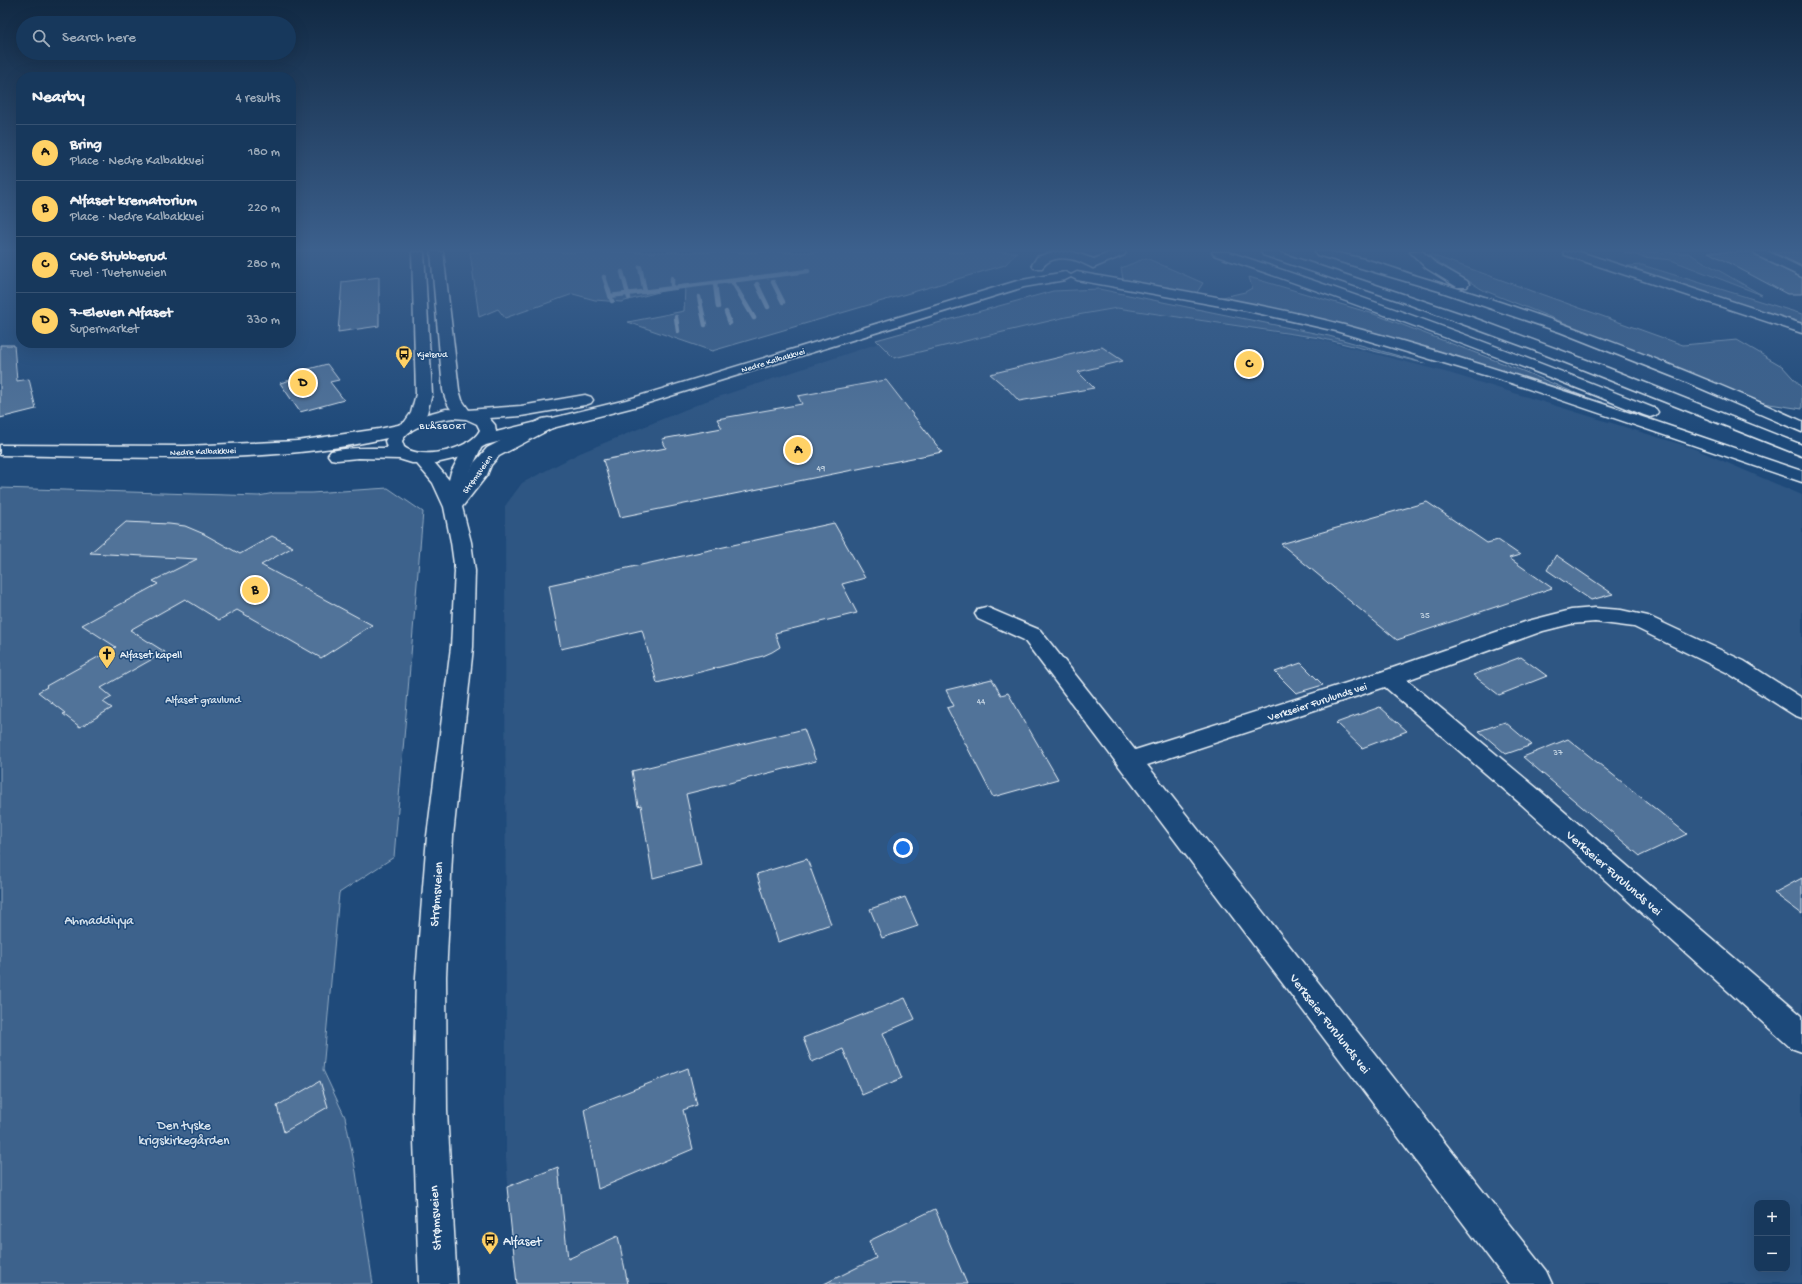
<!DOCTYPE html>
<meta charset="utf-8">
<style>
body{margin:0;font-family:"Gochi Hand",sans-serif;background:#244365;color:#f1f3f6}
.controls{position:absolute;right:12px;bottom:12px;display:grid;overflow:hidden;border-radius:8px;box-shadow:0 4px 16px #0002}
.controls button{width:36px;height:36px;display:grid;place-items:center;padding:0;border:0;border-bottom:1px solid #365272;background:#17385c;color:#f1f3f6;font:20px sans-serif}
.you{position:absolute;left:903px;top:848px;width:14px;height:14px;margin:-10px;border:3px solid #fff;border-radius:50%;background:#1a73e8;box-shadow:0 0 0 6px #1a73e833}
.badge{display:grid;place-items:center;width:26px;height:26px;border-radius:50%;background:#ffd166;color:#111;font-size:13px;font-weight:700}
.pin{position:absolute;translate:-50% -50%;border:2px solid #fff;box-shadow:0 1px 4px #0006}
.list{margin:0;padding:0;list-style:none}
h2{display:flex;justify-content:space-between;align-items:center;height:52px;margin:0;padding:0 16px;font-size:17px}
h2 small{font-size:13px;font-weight:400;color:#9eacbb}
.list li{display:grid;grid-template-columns:26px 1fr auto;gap:12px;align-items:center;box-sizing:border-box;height:56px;padding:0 16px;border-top:1px solid #365272}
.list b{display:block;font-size:15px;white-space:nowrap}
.list p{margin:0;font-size:13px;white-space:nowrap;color:#9eacbb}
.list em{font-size:13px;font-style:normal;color:#9eacbb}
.icon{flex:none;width:22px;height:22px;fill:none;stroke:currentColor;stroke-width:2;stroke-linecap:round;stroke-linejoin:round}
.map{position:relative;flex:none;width:1802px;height:1284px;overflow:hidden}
.search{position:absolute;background:#17385c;box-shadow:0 4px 16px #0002;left:16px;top:16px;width:280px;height:44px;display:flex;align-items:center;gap:10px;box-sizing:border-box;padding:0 14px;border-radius:22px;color:#9eacbb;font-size:15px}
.panel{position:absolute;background:#17385c;box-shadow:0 4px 16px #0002;left:16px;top:72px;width:280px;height:276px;border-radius:16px}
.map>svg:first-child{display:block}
</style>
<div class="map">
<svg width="1802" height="1284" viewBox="0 0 1802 1284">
<rect width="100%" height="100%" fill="#1f4a7a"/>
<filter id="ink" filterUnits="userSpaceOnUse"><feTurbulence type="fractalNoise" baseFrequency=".025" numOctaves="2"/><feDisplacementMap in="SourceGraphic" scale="8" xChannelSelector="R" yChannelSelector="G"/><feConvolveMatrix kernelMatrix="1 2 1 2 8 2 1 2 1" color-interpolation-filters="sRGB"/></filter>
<g filter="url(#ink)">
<path fill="#2e5683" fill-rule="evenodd" d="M 1117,308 L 1321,340 L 1449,373 L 1693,448 L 1802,495 L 1802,1284 L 516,1284 L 506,1158 L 505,506 L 522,483 L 580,453 L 706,401 L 879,343 L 894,358 L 1066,317 ZM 1757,1203 L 1787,1203 L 1787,1269 L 1757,1269 Z"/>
<path fill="#3c628c" stroke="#92aac2" d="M 470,252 L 1017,252 L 1005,265 L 712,351 L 628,322 L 684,311 L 685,285 L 621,302 L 595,300 L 573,294 L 505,318 L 498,309 L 479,317 Z
M 1624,252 L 1688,253 L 1762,295 L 1671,260 L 1643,257 Z
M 1429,254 L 1683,345 L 1737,340 L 1782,366 L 1802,388 L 1802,409 L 1763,403 L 1483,290 L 1430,257 Z
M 1146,258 L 1203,283 L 1196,294 L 1123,279 L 1121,268 Z
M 1642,265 L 1802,314 L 1802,325 L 1628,266 Z
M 1249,277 L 1374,314 L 1523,371 L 1623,413 L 1381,337 L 1214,299 L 1245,292 L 1252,288 Z
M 1099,289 L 1329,336 L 1427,364 L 1320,338 L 1117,308 L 1066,317 L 894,358 L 876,340 L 1053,291 Z
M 0,488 L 259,496 L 274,493 L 311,493 L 388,488 L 423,512 L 394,857 L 339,893 L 323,1070 L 345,1117 L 356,1172 L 373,1284 L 0,1284 Z"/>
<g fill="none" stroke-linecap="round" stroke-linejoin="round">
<path stroke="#9ab0c7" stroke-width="4.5" d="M 640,267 L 645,292
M 622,272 L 629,298
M 604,277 L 612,301
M 672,278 L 672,285
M 732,281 L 754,318
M 773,282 L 783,302
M 715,284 L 718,307
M 757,284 L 768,307
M 610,296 L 808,271
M 699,297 L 705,325
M 726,312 L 730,323
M 676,317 L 678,331"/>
</g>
<path fill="#517399" stroke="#e8f1f8" d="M 1708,252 L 1753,252 L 1755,256 L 1802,278 L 1802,294 L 1787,294 Z
M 1772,252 L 1802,252 L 1802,266 Z
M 379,277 L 379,326 L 338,332 L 342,282 Z
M 0,345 L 14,345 L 17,381 L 29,379 L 36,409 L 0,418 Z
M 1102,347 L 1123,361 L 1078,372 L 1094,388 L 1019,401 L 1008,389 L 990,374 Z
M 327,364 L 339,380 L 330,382 L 344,400 L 300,412 L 280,383 L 298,378 L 294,373 Z
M 886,380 L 942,452 L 620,517 L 603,460 L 666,448 L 662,439 L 722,428 L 717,419 L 802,404 L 798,396 Z
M 1427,502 L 1487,543 L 1498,540 L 1520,555 L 1509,558 L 1552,588 L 1397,640 L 1281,544 Z
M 126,522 L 169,524 L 185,526 L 204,534 L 240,554 L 272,536 L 293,547 L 261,565 L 372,625 L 321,658 L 237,610 L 219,620 L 185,599 L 130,630 L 165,652 L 101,688 L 112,697 L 103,702 L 112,708 L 80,727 L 63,714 L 65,713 L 38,692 L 47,687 L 46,686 L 116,647 L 82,625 L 158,584 L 153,581 L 197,559 L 90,553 Z
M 834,523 L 865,578 L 842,584 L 857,613 L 775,633 L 780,647 L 772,652 L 763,656 L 657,683 L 642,630 L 561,649 L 549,585 Z
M 1556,555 L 1613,594 L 1591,600 L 1547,570 Z
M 1521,657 L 1547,676 L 1499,695 L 1473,675 Z
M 1301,663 L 1323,685 L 1296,693 L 1275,672 Z
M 992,679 L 1001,695 L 1008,693 L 1058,779 L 993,797 L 947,708 L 954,706 L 946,690 Z
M 1380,707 L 1407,731 L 1362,748 L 1336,723 Z
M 1505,722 L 1532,745 L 1506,754 L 1479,731 Z
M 804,729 L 816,761 L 686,794 L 701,865 L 653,878 L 641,805 L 638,806 L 632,771 Z
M 1568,739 L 1687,834 L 1640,856 L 1523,757 Z
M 807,859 L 831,924 L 778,942 L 757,874 Z
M 1802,878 L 1802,914 L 1774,893 Z
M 905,897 L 918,926 L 882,938 L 870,909 Z
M 905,998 L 915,1019 L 883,1033 L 902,1078 L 862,1095 L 843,1049 L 812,1062 L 803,1038 Z
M 688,1068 L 697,1105 L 683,1110 L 693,1149 L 598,1189 L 584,1109 Z
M 320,1081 L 328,1107 L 284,1132 L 277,1106 Z
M 558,1167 L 568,1259 L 618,1236 L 628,1284 L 517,1284 L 507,1187 Z
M 935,1209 L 967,1284 L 824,1284 L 876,1258 L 869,1241 Z"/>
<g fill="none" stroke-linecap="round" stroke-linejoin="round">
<g stroke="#e8f1f8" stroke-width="3">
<path id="minor" d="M 1754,252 L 1769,252 L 1802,268 L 1802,277 L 1756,255 Z
M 986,607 L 1040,630 L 1135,750 L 1381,672 L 1528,621 L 1571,610 L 1595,608 L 1621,610 L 1648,616 L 1744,661 L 1802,698 L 1802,718 L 1794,715 L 1728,673 L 1634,627 L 1595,622 L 1571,624 L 1543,631 L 1407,680 L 1539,790 L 1802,1016 L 1802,1052 L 1791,1048 L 1521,804 L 1385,687 L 1147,765 L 1546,1271 L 1552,1284 L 1509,1284 L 1024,640 L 978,619 L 975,614 L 978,609 Z"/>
</g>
<g stroke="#e8f1f8" stroke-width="3">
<path id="major" d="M 412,252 L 424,252 L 432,394 L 427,413 L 418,427 L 412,428 L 406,427 L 404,423 L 411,413 L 416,394 Z
M 431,252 L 443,252 L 459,390 L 462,400 L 471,413 L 469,416 C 453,420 446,403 443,390 Z
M 1563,252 L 1580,252 L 1802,324 L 1802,333 L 1565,255 Z
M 548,418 L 554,419 L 556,423 L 554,427 L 499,456 L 491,465 L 487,475 L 462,507 L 471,542 L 475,571 L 473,647 L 453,836 L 446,976 L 447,1111 L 457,1284 L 419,1284 L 413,1111 L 416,976 L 427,836 L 451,647 L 455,571 L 451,542 L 444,507 L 433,483 L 412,458 L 415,454 L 421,453 L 427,454 L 449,480 L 451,472 L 467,442 L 473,441 L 479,442 L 482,446 L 468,476 L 474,463 L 487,448 L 542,419 Z"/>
</g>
<g stroke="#e8f1f8" stroke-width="3">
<path id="highway" d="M 1053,252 L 1073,252 L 1094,259 L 1111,252 L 1126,252 L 1124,255 L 1093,268 C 1088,266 1083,263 1078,261 C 1066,257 1050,256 1042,268 L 1034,268 L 1032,265 L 1037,257 Z
M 1212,252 L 1229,252 C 1373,300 1515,352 1656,409 L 1658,412 L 1656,415 L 1650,417 L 1644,415 C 1502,357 1359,304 1214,255 Z
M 1261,252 L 1278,252 L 1474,318 L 1608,368 L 1802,445 L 1802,456 L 1531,349 L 1397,300 L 1263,255 Z
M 1315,252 C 1342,249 1390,267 1417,276 C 1549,315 1677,365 1802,421 L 1802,432 L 1679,379 L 1560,332 L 1439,291 L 1317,255 Z
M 1410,252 L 1423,252 L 1434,262 L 1467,281 L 1469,284 L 1467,287 L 1457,287 L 1426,268 Z
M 1065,272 L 1071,275 L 1077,272 C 1166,288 1256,302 1344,325 C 1499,366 1650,420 1802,471 L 1802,482 L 1511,383 L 1336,331 L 1248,311 L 1077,280 L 1071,277 L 1065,280 L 1024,287 L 638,406 L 486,445 L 466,456 L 436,463 L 412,463 L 399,459 L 358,458 L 337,460 L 331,459 L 328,455 L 331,451 C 349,447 368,448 387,448 L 385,441 L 387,438 C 264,466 126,457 0,455 L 0,445 L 186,446 L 297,441 L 379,429 L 398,425 L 420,416 L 446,409 L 467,410 L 521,406 L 585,395 L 591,397 L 593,400 L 591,403 L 585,405 L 521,416 L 489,418 L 495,425 L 496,432 L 626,400 L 1017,281 ZM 453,418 L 466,419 L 477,424 L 480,430 C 470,450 421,461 404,447 L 402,441 C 410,425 437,420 453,418 Z"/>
</g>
<use href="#minor" fill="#1f4a7a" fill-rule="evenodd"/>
<use href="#major" fill="#1f4a7a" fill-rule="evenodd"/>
<use href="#highway" fill="#1f4a7a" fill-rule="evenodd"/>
</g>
</g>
<linearGradient id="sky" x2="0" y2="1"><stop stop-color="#112943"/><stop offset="0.58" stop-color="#3c608d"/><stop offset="1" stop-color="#3c608d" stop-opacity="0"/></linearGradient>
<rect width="1802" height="431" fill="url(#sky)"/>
<defs>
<g id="bus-pin" transform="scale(0.9)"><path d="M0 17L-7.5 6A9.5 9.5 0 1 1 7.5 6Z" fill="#ffd166" stroke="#1f4a7a"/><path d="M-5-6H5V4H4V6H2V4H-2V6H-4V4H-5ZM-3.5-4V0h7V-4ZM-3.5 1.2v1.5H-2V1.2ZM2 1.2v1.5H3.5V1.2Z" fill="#111"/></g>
<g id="church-pin" transform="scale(0.9)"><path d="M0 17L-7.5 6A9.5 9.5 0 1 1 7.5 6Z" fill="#ffd166" stroke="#1f4a7a"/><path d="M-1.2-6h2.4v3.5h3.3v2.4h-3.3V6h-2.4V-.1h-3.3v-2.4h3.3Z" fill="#111"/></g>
</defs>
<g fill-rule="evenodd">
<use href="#bus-pin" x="404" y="354"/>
<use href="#church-pin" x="107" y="654"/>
<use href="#bus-pin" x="490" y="1240"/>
</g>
<g text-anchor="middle" stroke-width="3" stroke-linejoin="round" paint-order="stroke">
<g font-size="9" fill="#e8f1f8" stroke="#1f4a7a" text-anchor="start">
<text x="417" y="357">Kjelsrud</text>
</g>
<g font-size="9" fill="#e8f1f8" stroke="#1f4a7a">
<text transform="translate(773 360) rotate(-17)" y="3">Nedre Kalbakkvei</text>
<text transform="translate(203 451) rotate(-2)" y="3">Nedre Kalbakkvei</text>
<text transform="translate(477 474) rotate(-55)" y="3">Strømsveien</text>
</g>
<g font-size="9" fill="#c2d2e0">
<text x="821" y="471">49</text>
<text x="1425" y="618">35</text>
<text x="981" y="704">44</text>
<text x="1558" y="755">37</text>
</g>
<g font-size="10" letter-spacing="1" fill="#e8f1f8" stroke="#1f4a7a">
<text x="443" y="429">BLÅSBORT</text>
</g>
<g font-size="11" fill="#e8f1f8" stroke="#1f4a7a" text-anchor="start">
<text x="120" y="658">Alfaset kapell</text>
</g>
<g font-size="11" fill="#d7e3ed" stroke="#1f4a7a">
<text x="203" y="703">Alfaset gravlund</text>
</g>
<g font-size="11" fill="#e8f1f8" stroke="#1f4a7a">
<text transform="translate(1317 701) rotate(-18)" y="4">Verkseier Furulunds vei</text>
</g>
<g font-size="13" fill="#e8f1f8" stroke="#1f4a7a">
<text transform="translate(1615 872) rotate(41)" y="5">Verkseier Furulunds vei</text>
<text transform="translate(435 894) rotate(-86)" y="5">Strømsveien</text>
<text transform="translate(1331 1023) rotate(52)" y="5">Verkseier Furulunds vei</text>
<text transform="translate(434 1218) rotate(-93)" y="5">Strømsveien</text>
</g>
<g font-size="13" fill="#d7e3ed" stroke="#1f4a7a">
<text x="99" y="924">Ahmaddiyya</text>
<text x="184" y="1129">Den tyske<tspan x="184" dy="15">krigskirkegården</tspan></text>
</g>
<g font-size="13" fill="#e8f1f8" stroke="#1f4a7a" text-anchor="start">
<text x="503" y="1245">Alfaset</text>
</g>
</g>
</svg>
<div class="controls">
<button>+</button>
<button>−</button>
</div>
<div class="you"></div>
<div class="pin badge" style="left:798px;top:450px">A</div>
<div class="pin badge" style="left:255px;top:590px">B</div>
<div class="pin badge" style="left:1249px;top:364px">C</div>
<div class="pin badge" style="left:303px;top:383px">D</div>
<div class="search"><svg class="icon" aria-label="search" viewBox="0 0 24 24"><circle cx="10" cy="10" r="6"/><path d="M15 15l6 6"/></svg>Search here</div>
<section class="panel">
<h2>Nearby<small>4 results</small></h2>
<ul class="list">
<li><span class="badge">A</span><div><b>Bring</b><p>Place · Nedre Kalbakkvei</p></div><em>180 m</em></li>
<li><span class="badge">B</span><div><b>Alfaset krematorium</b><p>Place · Nedre Kalbakkvei</p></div><em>220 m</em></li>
<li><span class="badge">C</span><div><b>CNG Stubberud</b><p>Fuel · Tvetenveien</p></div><em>280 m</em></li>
<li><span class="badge">D</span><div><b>7-Eleven Alfaset</b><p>Supermarket</p></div><em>330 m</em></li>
</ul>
</section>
</div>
